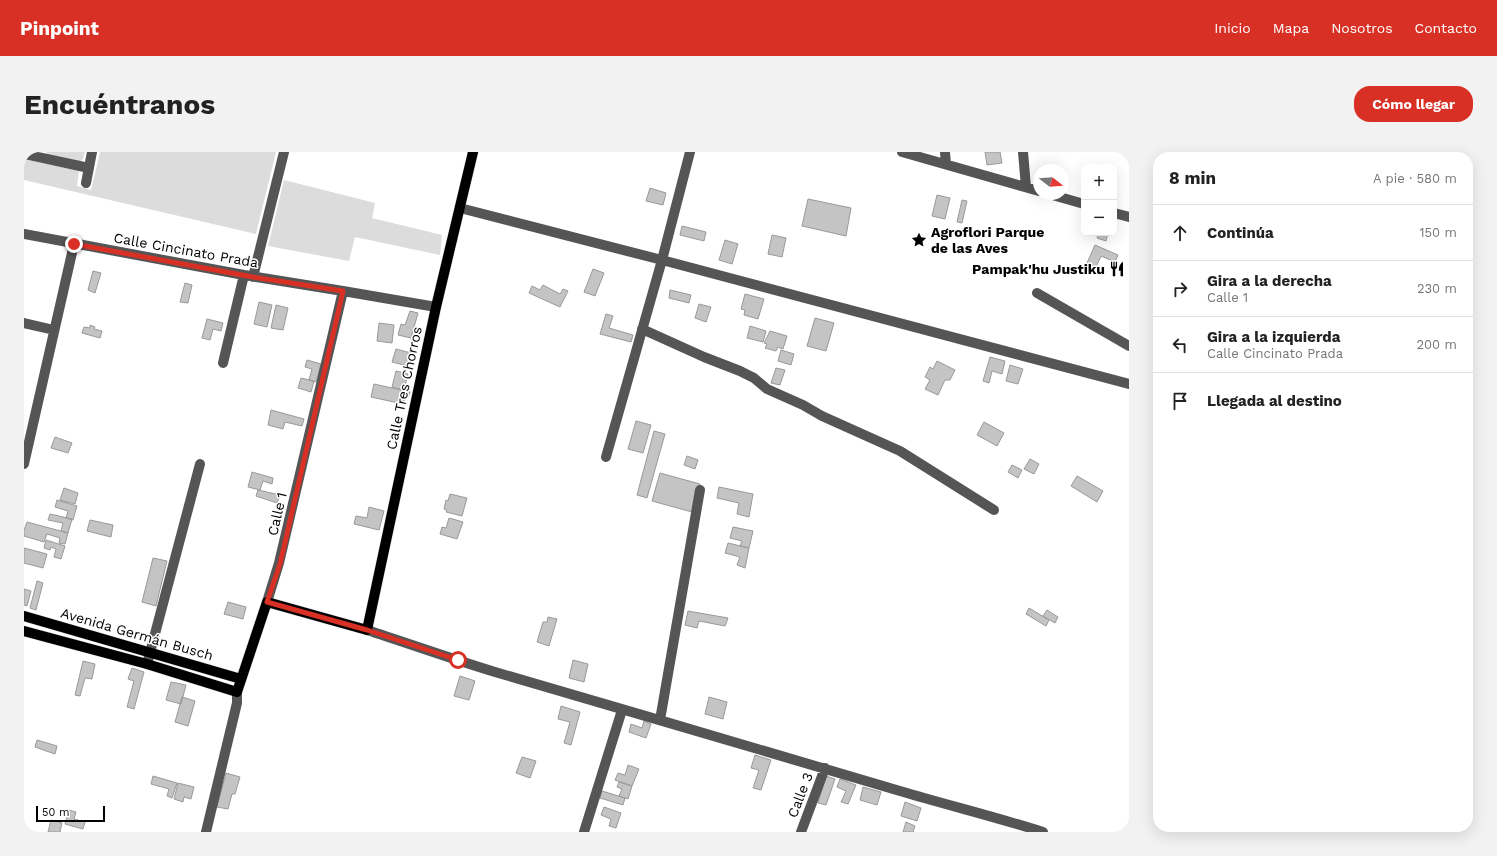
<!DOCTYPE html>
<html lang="es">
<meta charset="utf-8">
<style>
body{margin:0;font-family:"Work Sans",sans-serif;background:#f2f2f2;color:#222}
.controls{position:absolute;right:12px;top:12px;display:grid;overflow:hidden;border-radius:8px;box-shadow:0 4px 16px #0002}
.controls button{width:36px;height:36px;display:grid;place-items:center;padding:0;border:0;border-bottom:1px solid #e0e0e0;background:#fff;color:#222;font:20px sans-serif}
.compass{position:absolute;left:1009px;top:12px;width:36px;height:36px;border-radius:50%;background:#fff;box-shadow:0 4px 16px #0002;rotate:107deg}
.scale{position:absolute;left:12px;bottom:10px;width:69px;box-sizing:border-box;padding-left:4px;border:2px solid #000;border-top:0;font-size:11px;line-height:14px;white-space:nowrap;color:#000;-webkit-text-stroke:3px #fff;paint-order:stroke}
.stop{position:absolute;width:12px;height:12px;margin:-9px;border:3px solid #d93025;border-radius:50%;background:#fff}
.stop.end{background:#d93025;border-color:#fff;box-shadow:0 1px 4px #0008}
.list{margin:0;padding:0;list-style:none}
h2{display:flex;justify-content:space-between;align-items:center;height:52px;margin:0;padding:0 16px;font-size:17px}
h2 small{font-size:13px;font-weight:400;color:#767676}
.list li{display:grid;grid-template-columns:26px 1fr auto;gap:12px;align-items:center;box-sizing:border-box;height:56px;padding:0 16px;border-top:1px solid #e0e0e0}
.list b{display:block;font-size:15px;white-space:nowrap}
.list p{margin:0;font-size:13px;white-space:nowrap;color:#767676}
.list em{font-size:13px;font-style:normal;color:#767676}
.icon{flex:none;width:22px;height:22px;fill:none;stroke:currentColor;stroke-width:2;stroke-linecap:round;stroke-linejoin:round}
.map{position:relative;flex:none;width:1105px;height:680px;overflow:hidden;border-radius:16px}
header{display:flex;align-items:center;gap:24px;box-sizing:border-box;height:56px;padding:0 20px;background:#d93025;color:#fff}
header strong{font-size:19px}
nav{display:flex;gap:22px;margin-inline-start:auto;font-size:14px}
.intro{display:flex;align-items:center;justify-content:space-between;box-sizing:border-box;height:96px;padding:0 24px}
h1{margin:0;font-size:28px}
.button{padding:10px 18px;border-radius:16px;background:#d93025;color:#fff;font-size:14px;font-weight:700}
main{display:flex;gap:24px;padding:0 24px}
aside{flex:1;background:#fff;border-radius:16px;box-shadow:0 4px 16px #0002}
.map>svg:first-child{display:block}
</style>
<header>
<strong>Pinpoint</strong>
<nav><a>Inicio</a><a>Mapa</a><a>Nosotros</a><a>Contacto</a></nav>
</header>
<div class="intro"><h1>Encuéntranos</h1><a class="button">Cómo llegar</a></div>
<main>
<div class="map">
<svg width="1105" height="680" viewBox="0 0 1105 680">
<rect width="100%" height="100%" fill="#fff"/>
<path fill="#dcdcdc" d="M 22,0 L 61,0 L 59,7 L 56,10 L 25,4 Z
M 76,0 L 252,0 L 232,82 L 0,28 L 0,7 L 55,19 L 53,34 L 67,38 Z
M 260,28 L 351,51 L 348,66 L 418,83 L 416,103 L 331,85 L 325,109 L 244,94 Z"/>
<path fill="#c4c4c4" stroke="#999" d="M 961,0 L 976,0 L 978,11 L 963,13 Z
M 626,36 L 642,41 L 639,53 L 622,49 Z
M 913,43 L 926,46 L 921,67 L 908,64 Z
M 784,47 L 827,56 L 822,84 L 778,74 Z
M 938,48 L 943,49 L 938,71 L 933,70 Z
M 658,74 L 682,80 L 680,89 L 656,83 Z
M 1075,81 L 1084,81 L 1082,89 L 1073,86 Z
M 748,83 L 762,86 L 758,105 L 744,102 Z
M 701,88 L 714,92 L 708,112 L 695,108 Z
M 1071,93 L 1094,103 L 1091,110 L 1077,104 L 1072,115 L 1063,111 Z
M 569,117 L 580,121 L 571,144 L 560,140 Z
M 69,119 L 77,121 L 71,141 L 64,138 Z
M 161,131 L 168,133 L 164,151 L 156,150 Z
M 519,133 L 536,142 L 539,137 L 544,139 L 536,155 L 505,141 L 508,134 L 516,138 Z
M 646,138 L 667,143 L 665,151 L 645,146 Z
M 721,142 L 740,147 L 734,167 L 720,163 L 721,158 L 717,157 Z
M 235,150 L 248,153 L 243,175 L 230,172 Z
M 675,152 L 687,155 L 682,170 L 671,166 Z
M 252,153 L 264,156 L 259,178 L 247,176 Z
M 386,159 L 394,161 L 387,186 L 374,183 L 377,172 L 381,173 Z
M 582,162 L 589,164 L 585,176 L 609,183 L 607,190 L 576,182 Z
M 791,166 L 810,171 L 802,199 L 783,194 Z
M 183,167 L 199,171 L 197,179 L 189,177 L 186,188 L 178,186 Z
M 355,171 L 370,173 L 368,191 L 353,189 Z
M 66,173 L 71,175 L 70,177 L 78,179 L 76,186 L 58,181 L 60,175 L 66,176 Z
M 726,174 L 742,179 L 739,190 L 723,186 Z
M 746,179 L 763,184 L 759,197 L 754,195 L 752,199 L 741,196 L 743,192 L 740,191 Z
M 372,197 L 387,201 L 384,214 L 368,210 Z
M 757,198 L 770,202 L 767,213 L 754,209 Z
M 966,205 L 981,209 L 978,222 L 968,219 L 965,231 L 959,229 Z
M 283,208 L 297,212 L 292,230 L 285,228 L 288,217 L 281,215 Z
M 913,209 L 931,218 L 926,228 L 921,228 L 914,243 L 901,237 L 906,228 L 901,225 L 906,215 L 909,217 Z
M 986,213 L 999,217 L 994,232 L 982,229 Z
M 752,216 L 761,218 L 756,233 L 747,231 Z
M 372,219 L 384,222 L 380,238 L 368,235 Z
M 277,226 L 290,229 L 287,240 L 274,236 Z
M 350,232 L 386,240 L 384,246 L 381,245 L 379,252 L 347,245 Z
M 247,258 L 280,267 L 278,274 L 261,270 L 259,277 L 244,273 Z
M 612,269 L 627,273 L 619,301 L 604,297 Z
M 960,270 L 980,281 L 973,294 L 953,283 Z
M 630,279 L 641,282 L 623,346 L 613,343 Z
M 31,285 L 48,291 L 44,301 L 27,296 Z
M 663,304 L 674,308 L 671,317 L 660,313 Z
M 1006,307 L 1015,312 L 1010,322 L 1000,317 Z
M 988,313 L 998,318 L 994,326 L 984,320 Z
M 228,320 L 249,326 L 248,332 L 239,329 L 236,338 L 224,335 Z
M 636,321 L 676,332 L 668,360 L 628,349 Z
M 1053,324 L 1079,339 L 1073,350 L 1047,334 Z
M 695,335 L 729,342 L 725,365 L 713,362 L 715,351 L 693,346 Z
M 40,336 L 54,341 L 51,352 L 36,348 Z
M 234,338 L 256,343 L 253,351 L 232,344 Z
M 426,342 L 443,346 L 438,364 L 422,360 L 423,358 L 420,357 L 422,348 L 424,349 Z
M 33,348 L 53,354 L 49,368 L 42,366 L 44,359 L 31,355 Z
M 345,355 L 360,359 L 355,378 L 330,372 L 332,364 L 343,366 Z
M 26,362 L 48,367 L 44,381 L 37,379 L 39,371 L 24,368 Z
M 425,366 L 439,370 L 433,387 L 416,382 L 418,375 L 422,376 Z
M 66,368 L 89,373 L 87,385 L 63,379 Z
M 3,370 L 44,381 L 41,392 L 35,391 L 36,386 L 23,382 L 20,390 L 0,384 L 0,378 Z
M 709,375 L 729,379 L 725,396 L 716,394 L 718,389 L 706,386 Z
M 22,388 L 41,394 L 37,407 L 30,405 L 32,397 L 27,395 L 26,398 L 20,396 Z
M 704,391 L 725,396 L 721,416 L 713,413 L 716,405 L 701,401 Z
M 0,396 L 23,402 L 19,416 L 0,411 Z
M 129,406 L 143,409 L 132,454 L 118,450 Z
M 13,429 L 19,431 L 12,458 L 6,456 Z
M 0,437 L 7,439 L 3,454 L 0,453 Z
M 204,450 L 222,455 L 219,467 L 200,462 Z
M 1005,456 L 1025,468 L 1022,474 L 1002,462 Z
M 1023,458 L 1034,465 L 1031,471 L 1019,464 Z
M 664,459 L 704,466 L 701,474 L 675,469 L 673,476 L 661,473 Z
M 524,465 L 533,467 L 525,494 L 513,490 L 519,470 L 523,470 Z
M 549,508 L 564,512 L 560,530 L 545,526 Z
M 59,509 L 71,512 L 68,527 L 61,526 L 56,544 L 51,543 Z
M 108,516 L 120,520 L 110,557 L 103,555 L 110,529 L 104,527 Z
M 436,524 L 451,529 L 445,548 L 430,544 Z
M 147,530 L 162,533 L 157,552 L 142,548 Z
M 158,545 L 171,549 L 164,574 L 151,570 Z
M 685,545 L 703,550 L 699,567 L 681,562 Z
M 537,554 L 556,560 L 547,593 L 540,591 L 546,570 L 534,567 Z
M 620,569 L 627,572 L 622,586 L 605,580 L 607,572 L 618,576 Z
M 13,588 L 33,594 L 31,602 L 11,595 Z
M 731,603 L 747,608 L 737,638 L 729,636 L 735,618 L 727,616 Z
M 498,605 L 512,609 L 506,626 L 492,621 Z
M 604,613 L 615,617 L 608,634 L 591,628 L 594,621 L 601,623 Z
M 202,621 L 216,625 L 211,642 L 208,642 L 204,657 L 193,655 Z
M 129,624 L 153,631 L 148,646 L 143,644 L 145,637 L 127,632 Z
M 802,624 L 811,627 L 802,653 L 794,651 Z
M 816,627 L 832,633 L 824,652 L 817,650 L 822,639 L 813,635 Z
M 595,630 L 608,634 L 604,647 L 595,644 L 598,637 L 593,635 Z
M 154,631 L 170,635 L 167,647 L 160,645 L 159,650 L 150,647 Z
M 839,635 L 857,640 L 853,653 L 836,648 Z
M 578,639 L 601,646 L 599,653 L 576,646 Z
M 881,650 L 897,656 L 893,669 L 877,664 Z
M 580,655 L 597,661 L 592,676 L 585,674 L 587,667 L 577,663 Z
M 45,658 L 52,660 L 50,667 L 61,670 L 59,677 L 41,672 Z
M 27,668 L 38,671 L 36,680 L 24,680 Z
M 882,670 L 891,674 L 889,680 L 879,680 Z"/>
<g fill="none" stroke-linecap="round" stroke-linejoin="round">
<g stroke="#dbdbdb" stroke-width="11">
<path id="major" d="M 0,464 L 217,527
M 0,479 L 123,512 L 213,540 L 243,450 L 343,478 L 412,155 L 449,0"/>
</g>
<path stroke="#555" stroke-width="10" d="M 878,0 L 1015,39
M 921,0 L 922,12
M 999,0 L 1002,35
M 0,2 L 65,16
M 62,31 L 68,0
M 1025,42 L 1060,52
M 436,56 L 638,108 L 1105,232
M 1090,61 L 1105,65
M 0,82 L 220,123 L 319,139
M 229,125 L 260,0
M 1013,141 L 1105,194
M 0,171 L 30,178
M 618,177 L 680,205 L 716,219 L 730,226 L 743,237 L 779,253 L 798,264 L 876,299 L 970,358
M 199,211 L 220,123
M 582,305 L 638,108 L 666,0
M 0,312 L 50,92
M 243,450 L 255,411 L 319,139 L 412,155
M 343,478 C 386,492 428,507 471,520 C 606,560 741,598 876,639 C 923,653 972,665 1019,680
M 123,512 L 176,312
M 636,568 L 676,338
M 182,680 L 213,551 L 213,540
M 560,680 L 598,558
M 777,680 L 801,616"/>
<use href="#major" stroke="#000" stroke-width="10"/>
</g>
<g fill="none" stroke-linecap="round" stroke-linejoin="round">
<path stroke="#d93025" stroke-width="5" d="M 50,92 L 229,125 L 319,139 L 256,412 L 243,450 L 343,478 L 434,508"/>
</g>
<defs>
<g id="sight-bare" transform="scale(1.2)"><path d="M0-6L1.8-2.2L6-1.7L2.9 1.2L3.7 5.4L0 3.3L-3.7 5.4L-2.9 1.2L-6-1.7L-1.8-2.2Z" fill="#000" stroke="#fff" stroke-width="2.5" paint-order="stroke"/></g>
<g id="restaurant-bare" transform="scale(1.2)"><path d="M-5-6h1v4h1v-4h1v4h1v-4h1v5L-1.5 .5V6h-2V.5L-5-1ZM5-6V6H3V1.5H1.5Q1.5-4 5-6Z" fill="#000" stroke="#fff" stroke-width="2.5" paint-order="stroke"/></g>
</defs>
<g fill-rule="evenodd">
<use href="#sight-bare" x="895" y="88"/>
<use href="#restaurant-bare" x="1093" y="117"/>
</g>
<g text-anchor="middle" stroke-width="3" stroke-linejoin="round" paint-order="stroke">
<g font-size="14" font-weight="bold" fill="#000" stroke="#fff" text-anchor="start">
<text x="907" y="85">Agroflori Parque<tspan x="907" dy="16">de las Aves</tspan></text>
<text x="1081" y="122" text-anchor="end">Pampak'hu Justiku</text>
</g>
<g font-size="14" fill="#000" stroke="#fff">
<text transform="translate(162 98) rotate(10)" y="5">Calle Cincinato Prada</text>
<text transform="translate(380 236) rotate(-78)" y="5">Calle Tres Chorros</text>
<text transform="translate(253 362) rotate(-77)" y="5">Calle 1</text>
<text transform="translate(113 482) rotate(16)" y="5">Avenida Germán Busch</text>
<text transform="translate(776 643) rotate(-69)" y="5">Calle 3</text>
</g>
</g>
</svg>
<div class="controls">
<button>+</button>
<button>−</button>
</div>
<svg class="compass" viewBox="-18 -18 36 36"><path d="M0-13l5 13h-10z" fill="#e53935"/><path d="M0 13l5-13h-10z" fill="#767676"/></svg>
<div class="scale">50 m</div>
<div class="stop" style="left:434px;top:508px"></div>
<div class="stop end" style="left:50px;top:92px"></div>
</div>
<aside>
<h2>8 min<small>A pie · 580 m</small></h2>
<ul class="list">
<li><svg class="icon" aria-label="ahead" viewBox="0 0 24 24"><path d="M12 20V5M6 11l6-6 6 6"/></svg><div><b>Continúa</b></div><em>150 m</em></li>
<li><svg class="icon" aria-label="right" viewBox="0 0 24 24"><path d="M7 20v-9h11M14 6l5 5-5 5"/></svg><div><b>Gira a la derecha</b><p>Calle 1</p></div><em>230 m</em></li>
<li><svg class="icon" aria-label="left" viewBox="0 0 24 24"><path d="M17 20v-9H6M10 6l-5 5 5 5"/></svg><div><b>Gira a la izquierda</b><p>Calle Cincinato Prada</p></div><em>200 m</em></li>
<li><svg class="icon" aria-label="arrive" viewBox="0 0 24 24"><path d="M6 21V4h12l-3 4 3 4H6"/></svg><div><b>Llegada al destino</b></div></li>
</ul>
</aside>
</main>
